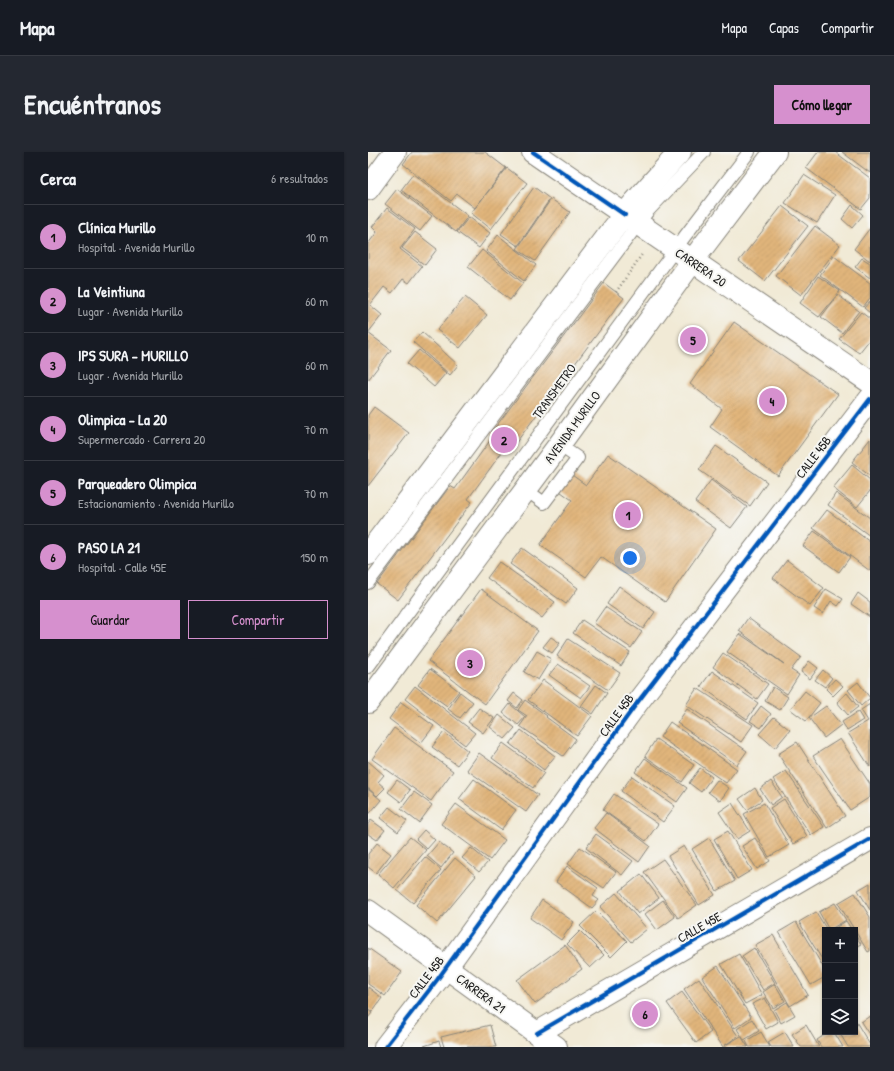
<!DOCTYPE html>
<html lang="es">
<meta charset="utf-8">
<style>
body{margin:0;font-family:"Patrick Hand",sans-serif;background:#242831;color:#f1f3f6}
.controls{position:absolute;right:12px;bottom:12px;display:grid;overflow:hidden;border-radius:0px;box-shadow:0 1px 3px #0004}
.controls button{width:36px;height:36px;display:grid;place-items:center;padding:0;border:0;border-bottom:1px solid #363941;background:#171b24;color:#f1f3f6;font:20px sans-serif}
.you{position:absolute;left:262px;top:406px;width:14px;height:14px;margin:-10px;border:3px solid #fff;border-radius:50%;background:#1a73e8;box-shadow:0 0 0 6px #1a73e833}
.badge{display:grid;place-items:center;width:26px;height:26px;border-radius:50%;background:#d690ce;color:#111;font-size:13px;font-weight:700}
.pin{position:absolute;translate:-50% -50%;border:2px solid #fff;box-shadow:0 1px 4px #0006}
.list{margin:0;padding:0;list-style:none}
h2{display:flex;justify-content:space-between;align-items:center;height:52px;margin:0;padding:0 16px;font-size:17px}
h2 small{font-size:13px;font-weight:400;color:#9ea1a6}
.list li{display:grid;grid-template-columns:26px 1fr auto;gap:12px;align-items:center;box-sizing:border-box;height:64px;padding:0 16px;border-top:1px solid #363941}
.list b{display:block;font-size:15px;white-space:nowrap}
.list p{margin:0;font-size:13px;white-space:nowrap;color:#9ea1a6}
.list em{font-size:13px;font-style:normal;color:#9ea1a6}
.actions{display:flex;gap:8px;padding:12px 16px}
.actions a{flex:1;padding:9px 0;border:1px solid #d690ce;border-radius:0px;text-align:center;font-size:14px;color:#d690ce}
.actions .main{background:#d690ce;color:#111}
.icon{flex:none;width:22px;height:22px;fill:none;stroke:currentColor;stroke-width:2;stroke-linecap:round;stroke-linejoin:round}
.map{position:relative;flex:none;width:502px;height:895px;overflow:hidden;border-radius:0px}
header{display:flex;align-items:center;gap:24px;box-sizing:border-box;height:56px;padding:0 20px;background:#171b24;border-bottom:1px solid #363941}
header strong{font-size:19px}
nav{display:flex;gap:22px;margin-inline-start:auto;font-size:14px}
.intro{display:flex;align-items:center;justify-content:space-between;box-sizing:border-box;height:96px;padding:0 24px}
h1{margin:0;font-size:28px}
.button{padding:10px 18px;border-radius:0px;background:#d690ce;color:#111;font-size:14px;font-weight:700}
main{display:flex;gap:24px;padding:0 24px}
aside{flex:1;background:#171b24;border-radius:0px;box-shadow:0 1px 3px #0004}
.map>svg:first-child{display:block}
</style>
<header>
<strong>Mapa</strong>
<nav><a>Mapa</a><a>Capas</a><a>Compartir</a></nav>
</header>
<div class="intro"><h1>Encuéntranos</h1><a class="button">Cómo llegar</a></div>
<main>
<aside>
<h2>Cerca<small>6 resultados</small></h2>
<ul class="list">
<li><span class="badge">1</span><div><b>Clínica Murillo</b><p>Hospital · Avenida Murillo</p></div><em>10 m</em></li>
<li><span class="badge">2</span><div><b>La Veintiuna</b><p>Lugar · Avenida Murillo</p></div><em>60 m</em></li>
<li><span class="badge">3</span><div><b>IPS SURA - MURILLO</b><p>Lugar · Avenida Murillo</p></div><em>60 m</em></li>
<li><span class="badge">4</span><div><b>Olimpica - La 20</b><p>Supermercado · Carrera 20</p></div><em>70 m</em></li>
<li><span class="badge">5</span><div><b>Parqueadero Olimpica</b><p>Estacionamiento · Avenida Murillo</p></div><em>70 m</em></li>
<li><span class="badge">6</span><div><b>PASO LA 21</b><p>Hospital · Calle 45E</p></div><em>150 m</em></li>
</ul>
<div class="actions"><a class="main">Guardar</a><a>Compartir</a></div>
</aside>
<div class="map">
<svg width="502" height="895" viewBox="0 0 502 895">
<defs>
<pattern id="building-hatch" width="6" height="6" patternUnits="userSpaceOnUse"><rect width="6" height="6" fill="#e1b57c"/><path d="M-1 1l2-2M0 6l6-6M5 7l2-2" fill="none" stroke="#c09b6b"/></pattern>
</defs>
<rect width="100%" height="100%" fill="#f6f6f2"/>
<filter id="ink" filterUnits="userSpaceOnUse"><feTurbulence type="fractalNoise" baseFrequency=".025" numOctaves="2"/><feDisplacementMap in="SourceGraphic" scale="8" xChannelSelector="R" yChannelSelector="G"/><feConvolveMatrix kernelMatrix="1 2 1 2 8 2 1 2 1" color-interpolation-filters="sRGB"/></filter>
<filter id="wash" filterUnits="userSpaceOnUse"><feTurbulence type="fractalNoise" baseFrequency=".012" numOctaves="4" result="noise"/><feDisplacementMap in="SourceGraphic" scale="16" xChannelSelector="R" yChannelSelector="G"/><feGaussianBlur stdDeviation="0.9" result="paint"/><feColorMatrix in="noise" values="0 0 0 0 0 0 0 0 0 0 0 0 0 0 0 0 0 1.4 0 .05"/><feComposite in="paint" operator="in"/></filter>
<g filter="url(#wash)">
<rect width="100%" height="100%" fill="#f1ead6"/>
<g id="blocks">
<path fill="url(#building-hatch)" d="M 44,0 L 117,0 L 138,16 L 107,56 L 89,42 L 83,49 L 35,12 Z
M 450,0 L 467,0 L 502,26 L 502,46 L 493,57 L 438,16 Z
M 474,0 L 502,0 L 502,21 Z
M 139,16 L 159,31 L 123,77 L 103,61 Z
M 45,22 L 100,64 L 88,80 L 33,38 Z
M 436,23 L 467,43 L 449,71 L 417,51 Z
M 166,35 L 182,47 L 150,94 L 133,82 Z
M 29,37 L 64,64 L 52,79 L 17,52 Z
M 183,47 L 202,60 L 167,109 L 149,97 Z
M 484,53 L 495,63 L 484,76 L 474,67 Z
M 414,54 L 440,74 L 397,129 L 371,109 Z
M 19,56 L 47,77 L 32,97 L 54,114 L 41,131 L 35,127 L 24,141 L 16,135 L 2,153 L 14,163 L 0,181 L 23,198 L 0,228 L 0,92 L 9,80 L 4,75 Z
M 101,65 L 122,81 L 111,96 L 89,80 Z
M 447,74 L 472,93 L 433,143 L 408,124 Z
M 502,76 L 502,109 L 486,97 Z
M 47,80 L 69,97 L 57,113 L 34,96 Z
M 130,83 L 168,113 L 156,129 L 118,99 Z
M 114,98 L 155,131 L 142,148 L 100,115 Z
M 466,104 L 502,131 L 502,146 L 495,155 L 452,123 Z
M 494,106 L 502,111 L 502,126 L 487,115 Z
M 450,124 L 472,139 L 451,165 L 432,151 Z
M 236,131 L 256,146 L 144,296 L 139,293 L 100,347 L 104,350 L 30,448 L 9,432 L 82,334 L 87,337 L 126,283 L 123,281 Z
M 470,143 L 491,159 L 474,181 L 453,165 Z
M 97,145 L 119,163 L 92,196 L 69,178 Z
M 502,149 L 502,161 L 496,156 Z
M 493,160 L 502,167 L 502,187 L 491,201 L 471,187 Z
M 366,170 L 470,242 L 410,324 L 342,275 L 354,257 L 322,232 Z
M 54,180 L 90,213 L 82,223 L 45,190 Z
M 51,198 L 78,221 L 66,235 L 39,212 Z
M 6,255 L 41,281 L 0,334 L 0,263 Z
M 502,287 L 502,324 L 484,310 Z
M 348,294 L 399,330 L 382,354 L 331,318 Z
M 240,302 L 348,377 L 297,450 L 233,405 L 218,425 L 172,393 L 204,348 L 189,337 L 201,321 L 218,333 Z
M 484,313 L 502,328 L 502,339 L 489,355 L 465,336 Z
M 343,328 L 379,355 L 363,376 L 327,350 Z
M 468,341 L 502,366 L 502,384 L 460,353 Z
M 459,358 L 502,390 L 502,419 L 445,376 Z
M 446,379 L 482,405 L 471,420 L 435,394 Z
M 154,396 L 210,436 L 198,452 L 142,412 Z
M 419,408 L 456,436 L 442,454 L 405,426 Z
M 131,410 L 187,450 L 174,466 L 119,426 Z
M 251,434 L 287,460 L 275,477 L 239,452 Z
M 113,437 L 170,479 L 117,552 L 60,509 Z
M 458,437 L 475,447 L 470,454 L 463,449 L 455,462 L 446,456 Z
M 490,441 L 502,450 L 502,465 L 483,452 Z
M 237,455 L 274,480 L 263,496 L 226,471 Z
M 380,466 L 433,505 L 423,518 L 431,523 L 419,542 L 359,500 L 372,482 L 416,512 L 371,479 Z
M 214,468 L 262,500 L 253,514 L 205,481 Z
M 183,485 L 192,491 L 184,501 L 175,495 Z
M 200,487 L 252,521 L 240,538 L 189,504 Z
M 169,499 L 183,507 L 170,528 L 156,520 Z
M 355,501 L 400,532 L 389,547 L 345,515 Z
M 441,509 L 450,516 L 442,527 L 433,520 Z
M 190,512 L 222,534 L 213,546 L 181,523 Z
M 62,517 L 91,539 L 79,554 L 50,533 Z
M 455,518 L 464,526 L 457,535 L 447,528 Z
M 344,519 L 390,551 L 379,567 L 333,534 Z
M 467,527 L 475,534 L 465,544 L 458,537 Z
M 175,528 L 224,564 L 209,584 L 160,548 Z
M 490,530 L 502,546 L 493,554 L 480,538 Z
M 228,533 L 239,541 L 225,562 L 213,554 Z
M 47,534 L 107,581 L 97,593 L 37,547 Z
M 405,535 L 420,545 L 412,558 L 397,549 Z
M 329,536 L 385,573 L 373,590 L 318,553 Z
M 437,539 L 452,551 L 438,569 L 422,557 Z
M 92,540 L 105,550 L 92,566 L 80,557 Z
M 146,541 L 155,548 L 149,556 L 140,549 Z
M 479,541 L 490,555 L 480,563 L 469,550 Z
M 157,548 L 179,564 L 178,565 L 208,587 L 195,604 L 152,574 L 159,564 L 150,558 Z
M 33,550 L 66,574 L 53,591 L 21,567 Z
M 142,552 L 157,565 L 150,573 L 135,561 Z
M 502,552 L 502,615 L 480,581 L 500,569 L 493,558 Z
M 393,554 L 403,562 L 393,576 L 382,569 Z
M 458,554 L 473,573 L 456,586 L 441,566 Z
M 111,556 L 126,566 L 115,581 L 100,570 Z
M 319,557 L 379,599 L 369,613 L 309,571 Z
M 490,560 L 495,568 L 479,578 L 474,570 Z
M 131,563 L 147,576 L 137,587 L 122,575 Z
M 406,565 L 422,578 L 407,596 L 391,582 Z
M 302,570 L 369,617 L 358,631 L 292,585 Z
M 26,576 L 85,619 L 63,649 L 4,607 Z
M 153,578 L 187,604 L 176,618 L 142,592 Z
M 76,580 L 100,599 L 89,613 L 64,595 Z
M 288,587 L 326,613 L 314,630 L 277,604 Z
M 472,587 L 502,632 L 502,645 L 482,658 L 445,604 Z
M 429,590 L 477,664 L 459,676 L 410,602 Z
M 135,591 L 176,621 L 165,636 L 124,606 Z
M 111,601 L 170,643 L 158,660 L 99,618 Z
M 277,606 L 319,636 L 309,650 L 267,620 Z
M 0,609 L 16,623 L 10,630 L 17,636 L 9,644 L 0,636 Z
M 332,616 L 344,625 L 333,640 L 321,631 Z
M 418,619 L 456,675 L 443,683 L 405,627 Z
M 264,624 L 307,654 L 295,670 L 253,639 Z
M 106,627 L 148,658 L 133,678 L 91,647 Z
M 29,628 L 42,638 L 33,650 L 20,640 Z
M 349,628 L 361,636 L 352,649 L 340,640 Z
M 403,629 L 414,645 L 403,653 L 392,637 Z
M 387,636 L 394,648 L 379,658 L 371,647 Z
M 0,637 L 13,648 L 2,661 L 0,660 Z
M 46,640 L 64,653 L 51,671 L 33,657 Z
M 246,642 L 290,672 L 278,689 L 235,658 Z
M 416,647 L 439,684 L 425,692 L 402,656 Z
M 364,651 L 382,679 L 369,687 L 351,660 Z
M 396,651 L 421,693 L 401,705 L 376,662 Z
M 88,652 L 137,688 L 122,708 L 73,672 Z
M 21,655 L 39,669 L 30,680 L 12,666 Z
M 238,661 L 282,694 L 271,710 L 226,676 Z
M 3,668 L 17,678 L 9,688 L 0,682 L 0,672 Z
M 56,678 L 67,688 L 59,697 L 48,687 Z
M 360,679 L 384,718 L 369,727 L 346,687 Z
M 228,682 L 265,709 L 254,723 L 218,696 Z
M 42,685 L 58,698 L 26,736 L 10,722 Z
M 341,686 L 367,729 L 349,739 L 324,697 Z
M 387,686 L 402,709 L 389,717 L 374,694 Z
M 71,690 L 85,701 L 73,716 L 59,704 Z
M 9,691 L 23,702 L 8,721 L 0,715 L 0,702 Z
M 316,694 L 347,743 L 331,753 L 300,704 Z
M 212,695 L 248,720 L 236,736 L 200,712 Z
M 103,696 L 120,710 L 111,720 L 94,706 Z
M 57,705 L 73,718 L 45,751 L 29,738 Z
M 87,706 L 108,724 L 69,771 L 48,753 Z
M 295,707 L 329,753 L 310,766 L 276,720 Z
M 199,714 L 230,736 L 225,744 L 231,748 L 224,756 L 188,730 Z
M 273,722 L 291,746 L 270,762 L 252,739 Z
M 502,731 L 502,758 L 490,738 Z
M 248,741 L 279,777 L 263,790 L 232,755 Z
M 487,741 L 502,765 L 502,799 L 500,800 L 470,751 Z
M 174,748 L 206,770 L 193,788 L 162,766 Z
M 295,748 L 307,765 L 289,778 L 277,762 Z
M 467,751 L 478,768 L 461,778 L 451,760 Z
M 228,759 L 259,789 L 243,805 L 212,774 Z
M 448,760 L 459,778 L 457,778 L 457,812 L 431,770 Z
M 478,769 L 484,778 L 464,778 Z
M 428,770 L 457,818 L 457,825 L 443,833 L 411,780 Z
M 212,779 L 236,803 L 222,816 L 199,792 Z
M 405,783 L 440,843 L 422,854 L 387,793 Z
M 487,783 L 493,792 L 487,795 Z
M 197,793 L 214,817 L 167,852 L 149,828 Z
M 0,796 L 34,820 L 17,844 L 0,832 Z
M 386,796 L 407,831 L 395,838 L 374,804 Z
M 371,802 L 394,843 L 377,852 L 353,812 Z
M 350,814 L 383,865 L 367,876 L 334,825 Z
M 331,826 L 370,884 L 356,894 L 373,884 L 380,895 L 355,895 L 316,837 Z
M 407,832 L 417,849 L 405,856 L 395,840 Z
M 0,835 L 14,846 L 4,860 L 0,856 Z
M 314,840 L 343,880 L 328,891 L 299,851 Z
M 397,846 L 410,870 L 398,877 L 384,852 Z
M 419,850 L 427,863 L 413,871 L 406,858 Z
M 0,858 L 4,861 L 0,866 Z
M 502,864 L 502,884 L 493,870 Z
M 384,867 L 391,879 L 376,888 L 369,877 Z
M 487,868 L 502,893 L 502,895 L 480,895 L 471,880 L 487,880 Z
M 122,873 L 128,895 L 76,895 L 73,885 Z
M 438,873 L 451,895 L 433,895 L 424,882 Z
M 393,880 L 402,895 L 381,895 L 378,889 Z
M 417,880 L 426,895 L 403,895 L 400,890 Z
M 461,880 L 466,880 L 475,895 L 453,895 L 449,888 Z
M 71,889 L 73,895 L 53,895 Z"/>
</g>
</g>
<g filter="url(#ink)">
<use href="#blocks" fill-opacity="0" stroke="#868379" stroke-width="1"/>
<g fill="none" stroke-linecap="round" stroke-linejoin="round">
<g stroke="#868379" stroke-width="14">
<path id="lane" d="M 157,337 L 176,351 L 210,306 L 191,293
M 0,431 L 280,59 L 336,0
M 0,515 L 317,84 L 381,0"/>
</g>
<g stroke="#868379" stroke-width="24">
<path id="street" d="M 0,37 L 27,0
M 169,881 L 502,687
M 17,895 L 69,828 L 269,551 L 502,247"/>
</g>
<g stroke="#868379" stroke-width="24">
<path id="secondary" d="M 165,0 L 502,230
M 0,759 L 188,895"/>
</g>
<g stroke="#868379" stroke-width="24">
<path id="primary" d="M 0,402 L 246,76 L 267,50 L 312,0
M 0,550 L 191,293 L 334,96 L 407,0"/>
</g>
<path stroke="#868379" stroke-width="2.5" stroke-dasharray="1 3" stroke-linecap="butt" d="M 248,140 L 275,101"/>
<use href="#lane" stroke="#fff" stroke-width="12"/>
<use href="#street" stroke="#fff" stroke-width="22"/>
<use href="#secondary" stroke="#fff" stroke-width="22"/>
<use href="#primary" stroke="#fff" stroke-width="22"/>
<g stroke="#f6f6f2" stroke-width="6">
<path id="cycleway" d="M 165,0 L 257,63
M 169,881 L 502,687
M 17,895 L 69,828 L 269,551 L 502,247"/>
</g>
<use href="#cycleway" stroke="#0057b8" stroke-width="4"/>
</g>
</g>
<g text-anchor="middle" stroke-width="4" stroke-linejoin="round" paint-order="stroke">
<g font-size="13" fill="#1c1c1c" stroke="#f6f6f2">
<text transform="translate(333 115) rotate(34)" y="5">CARRERA 20</text>
<text transform="translate(186 239) rotate(-54)" y="5">TRANSMETRO</text>
<text transform="translate(204 275) rotate(-54)" y="5">AVENIDA MURILLO</text>
<text transform="translate(445 305) rotate(-53)" y="5">CALLE 45B</text>
<text transform="translate(248 563) rotate(-54)" y="5">CALLE 45B</text>
<text transform="translate(331 775) rotate(-30)" y="5">CALLE 45E</text>
<text transform="translate(58 825) rotate(-53)" y="5">CALLE 45B</text>
<text transform="translate(113 841) rotate(36)" y="5">CARRERA 21</text>
</g>
</g>
</svg>
<div class="controls">
<button>+</button>
<button>−</button>
<button><svg class="icon" aria-label="layers" viewBox="0 0 24 24"><path d="M12 4l9 5-9 5-9-5zM3 14l9 5 9-5"/></svg></button>
</div>
<div class="you"></div>
<div class="pin badge" style="left:260px;top:363px">1</div>
<div class="pin badge" style="left:136px;top:288px">2</div>
<div class="pin badge" style="left:102px;top:511px">3</div>
<div class="pin badge" style="left:404px;top:249px">4</div>
<div class="pin badge" style="left:325px;top:188px">5</div>
<div class="pin badge" style="left:277px;top:862px">6</div>
</div>
</main>
